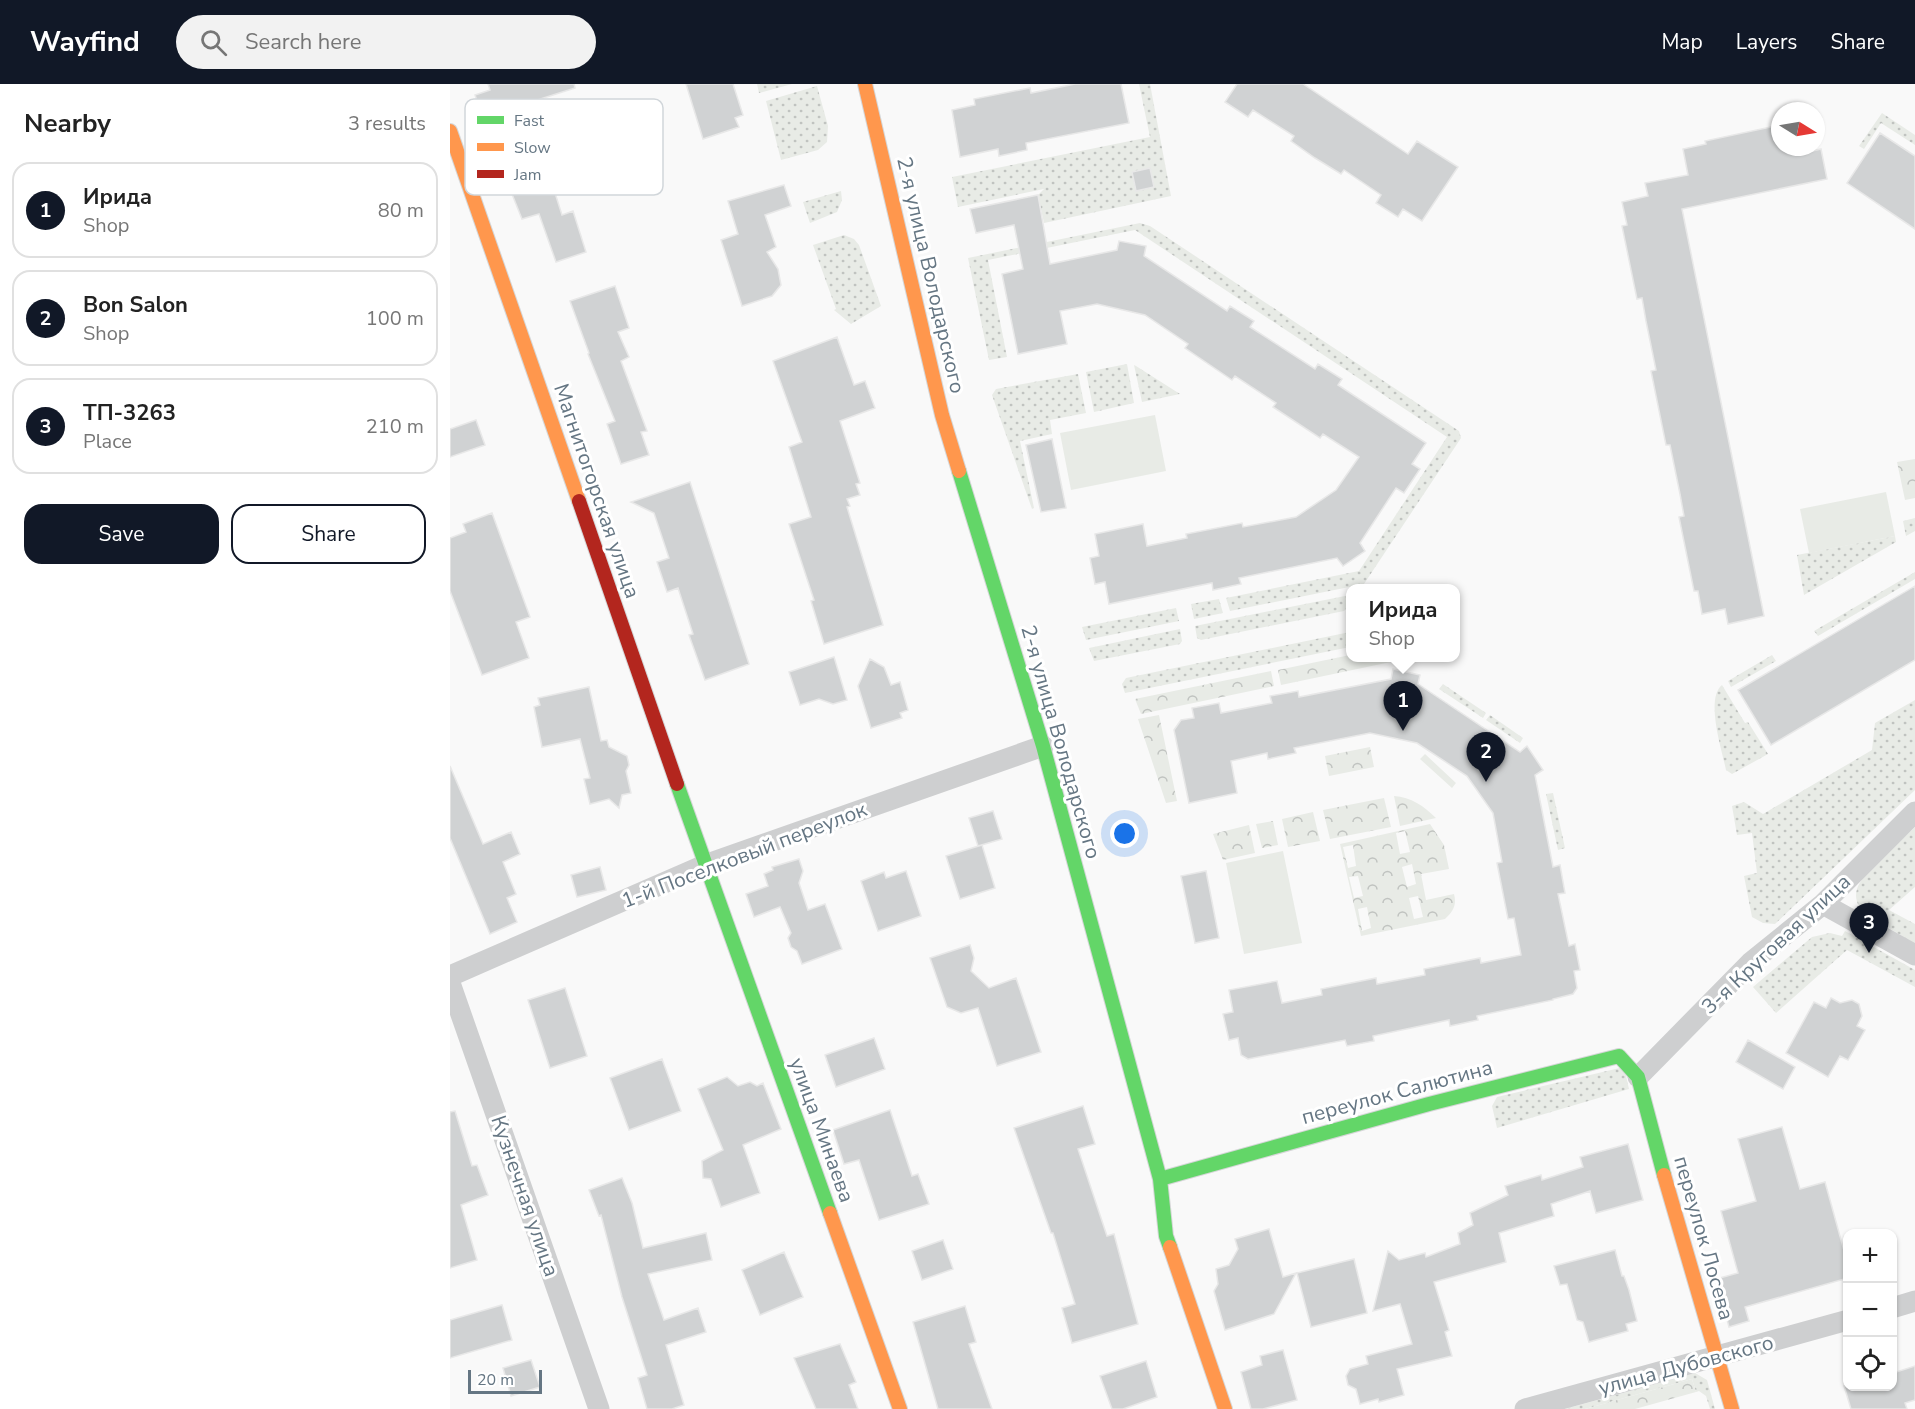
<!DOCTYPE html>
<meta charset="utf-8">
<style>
body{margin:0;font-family:"Nunito Sans",sans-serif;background:#f2f2f2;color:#222}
.controls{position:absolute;right:18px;bottom:18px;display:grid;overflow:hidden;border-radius:12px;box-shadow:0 2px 4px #0004}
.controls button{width:54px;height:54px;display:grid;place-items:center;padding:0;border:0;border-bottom:2px solid #e0e0e0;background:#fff;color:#222;font:30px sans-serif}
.compass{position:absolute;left:1321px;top:18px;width:54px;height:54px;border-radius:50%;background:#fff;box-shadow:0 2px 4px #0004;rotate:101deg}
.scale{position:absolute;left:18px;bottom:15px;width:74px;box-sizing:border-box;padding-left:6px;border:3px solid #657683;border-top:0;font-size:16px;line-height:21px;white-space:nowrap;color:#657683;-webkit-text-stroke:4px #fff;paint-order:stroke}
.you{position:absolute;left:675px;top:750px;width:21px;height:21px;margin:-15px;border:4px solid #fff;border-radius:50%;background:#1a73e8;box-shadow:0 0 0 9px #1a73e833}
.badge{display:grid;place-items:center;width:39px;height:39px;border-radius:50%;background:#111827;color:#fff;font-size:20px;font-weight:700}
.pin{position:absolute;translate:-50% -50px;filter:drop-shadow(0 2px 3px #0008)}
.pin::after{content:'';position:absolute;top:32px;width:21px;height:18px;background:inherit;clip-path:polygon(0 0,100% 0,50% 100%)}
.popup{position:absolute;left:896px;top:500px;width:114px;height:78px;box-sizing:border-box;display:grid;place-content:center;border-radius:12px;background:#fff;filter:drop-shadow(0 2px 4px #0005);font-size:20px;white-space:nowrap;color:#767676}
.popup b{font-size:22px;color:#222}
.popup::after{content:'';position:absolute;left:50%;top:100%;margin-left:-12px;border:12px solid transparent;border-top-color:#fff}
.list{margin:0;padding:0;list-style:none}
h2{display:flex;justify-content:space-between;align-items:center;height:78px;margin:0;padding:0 24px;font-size:26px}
h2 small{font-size:20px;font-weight:400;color:#767676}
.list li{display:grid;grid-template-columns:39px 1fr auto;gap:18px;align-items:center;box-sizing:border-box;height:96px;margin:0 12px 12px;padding:0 12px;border:2px solid #e0e0e0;border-radius:18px}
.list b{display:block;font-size:22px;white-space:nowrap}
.list p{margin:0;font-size:20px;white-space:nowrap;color:#767676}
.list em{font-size:20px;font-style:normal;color:#767676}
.actions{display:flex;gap:12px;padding:18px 24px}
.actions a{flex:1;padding:14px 0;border:2px solid #111827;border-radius:18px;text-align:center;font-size:21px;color:#111827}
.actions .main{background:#111827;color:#fff}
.icon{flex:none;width:33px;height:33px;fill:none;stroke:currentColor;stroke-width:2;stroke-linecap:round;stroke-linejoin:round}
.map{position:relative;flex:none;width:1465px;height:1325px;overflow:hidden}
header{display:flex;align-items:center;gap:36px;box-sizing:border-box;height:84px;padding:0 30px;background:#111827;color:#fff}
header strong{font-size:28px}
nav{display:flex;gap:33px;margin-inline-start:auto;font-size:21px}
.search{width:420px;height:54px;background:#f2f2f2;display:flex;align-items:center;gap:15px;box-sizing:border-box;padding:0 21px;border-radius:33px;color:#767676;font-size:22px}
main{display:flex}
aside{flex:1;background:#fff}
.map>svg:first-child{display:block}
</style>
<header>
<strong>Wayfind</strong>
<div class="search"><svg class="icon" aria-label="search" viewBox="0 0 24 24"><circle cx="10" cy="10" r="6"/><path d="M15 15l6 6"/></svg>Search here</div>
<nav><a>Map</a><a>Layers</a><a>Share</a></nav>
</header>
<main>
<aside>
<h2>Nearby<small>3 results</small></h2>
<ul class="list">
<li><span class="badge">1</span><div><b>Ирида</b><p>Shop</p></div><em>80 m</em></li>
<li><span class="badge">2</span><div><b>Bon Salon</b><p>Shop</p></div><em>100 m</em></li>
<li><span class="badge">3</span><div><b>ТП-3263</b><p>Place</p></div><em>210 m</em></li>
</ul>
<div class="actions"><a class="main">Save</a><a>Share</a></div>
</aside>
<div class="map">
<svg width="1465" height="1325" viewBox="0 0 1465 1325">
<defs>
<pattern id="grass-dots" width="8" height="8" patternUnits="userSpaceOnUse" patternTransform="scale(1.5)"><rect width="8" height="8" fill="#e8ebe6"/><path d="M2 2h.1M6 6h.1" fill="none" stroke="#c0c3c0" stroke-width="1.8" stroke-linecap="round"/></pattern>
<pattern id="forest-crowns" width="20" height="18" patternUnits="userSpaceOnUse" patternTransform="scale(1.5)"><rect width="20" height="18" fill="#e8ebe6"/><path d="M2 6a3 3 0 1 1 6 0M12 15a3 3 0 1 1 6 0" fill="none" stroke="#c0c3c0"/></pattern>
</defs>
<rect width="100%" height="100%" fill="#f9f9f9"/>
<path fill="url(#grass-dots)" d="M 307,0 L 342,0 L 309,9 Z
M 689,0 L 700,0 L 721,112 L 594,139 L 588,111 L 594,105 L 508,123 L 502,93 L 700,53 Z
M 367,2 L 378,42 L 377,58 L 368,66 L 331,76 L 316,17 Z
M 1432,29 L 1465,51 L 1465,61 L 1431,39 L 1414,65 L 1409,62 Z
M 391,107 L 392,116 L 387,128 L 360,139 L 353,118 Z
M 690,139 L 700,142 L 1009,347 L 1011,354 L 914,500 L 780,527 L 776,514 L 909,487 L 997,353 L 685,146 L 538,176 L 557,273 L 539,276 L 518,174 Z
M 394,151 L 404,155 L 409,161 L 431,222 L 401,240 L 384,226 L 386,225 L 363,161 Z
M 677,280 L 684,319 L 644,328 L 636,288 Z
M 684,281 L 686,282 L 730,310 L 692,318 Z
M 628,290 L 636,329 L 600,336 L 602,350 L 570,357 L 584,424 L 582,425 L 542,311 L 546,305 Z
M 1465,434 L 1465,447 L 1456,452 L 1453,437 Z
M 1445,452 L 1446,458 L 1354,511 L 1347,471 Z
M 1465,488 L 1465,495 L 1368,552 L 1364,547 Z
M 900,511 L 900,521 L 894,527 L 751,556 L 747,554 L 745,542 Z
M 769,515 L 773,529 L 744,535 L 741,520 Z
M 726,524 L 729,537 L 636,556 L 632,543 Z
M 730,545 L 732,557 L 730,560 L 644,577 L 639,564 Z
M 900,548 L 900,563 L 675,609 L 672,600 L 676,594 Z
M 1322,571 L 1326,577 L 1281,603 L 1278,597 Z
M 993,600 L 1036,629 L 1033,634 L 989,605 Z
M 1272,601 L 1295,639 L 1298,638 L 1318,670 L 1282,690 L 1276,686 C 1272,666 1255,615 1272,601 Z
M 1465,616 L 1465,706 L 1325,840 L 1313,839 L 1302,833 L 1294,792 L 1307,789 L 1302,749 L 1287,751 L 1282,722 L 1294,718 L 1313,730 L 1422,666 L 1425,639 Z
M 1040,631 L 1073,654 L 1070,659 L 1036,636 Z
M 1103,709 L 1115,764 L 1108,766 L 1096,710 Z
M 1465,743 L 1465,803 L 1439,826 L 1465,840 L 1465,860 L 1416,830 C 1408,823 1404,815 1407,805 C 1411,790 1452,756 1465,743 Z
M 1395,847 L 1465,886 L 1465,903 L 1397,866 L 1326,929 L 1303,903 L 1362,853 L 1380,849 L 1392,852 Z
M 1174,983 L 1179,1005 L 1047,1044 L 1042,1022 L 1047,1013 Z
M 1245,1289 L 1257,1296 L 1265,1325 L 1260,1325 L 1256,1312 L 1249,1307 L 1246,1308 L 1242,1295 L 1135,1325 L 1115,1325 Z"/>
<path fill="url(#forest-crowns)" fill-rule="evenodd" d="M 1465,375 L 1465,414 L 1455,416 L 1447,378 Z
M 900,571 L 900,574 L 952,574 L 955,575 L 831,601 L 828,586 Z
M 821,587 L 824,602 L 691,630 L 685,615 Z
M 709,631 L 727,717 L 716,719 L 688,635 Z
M 920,663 L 924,683 L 879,692 L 875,672 Z
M 975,670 L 1006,699 L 1002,704 L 970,675 Z
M 944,712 C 961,713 974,722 986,734 L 950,742 Z
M 934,714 L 941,743 L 880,755 L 873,726 Z
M 863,728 L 870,757 L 838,763 L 832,735 Z
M 823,737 L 828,761 L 812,764 L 806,740 Z
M 980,740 L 994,761 L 999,785 L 971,790 L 976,816 L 1004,810 C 1007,821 1003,828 995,835 L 911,852 L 890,760 ZM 955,747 L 960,768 L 950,770 L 946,749 ZM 903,761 L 906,782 L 898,784 L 893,763 ZM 962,780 L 966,800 L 957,803 L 952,783 ZM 908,792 L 913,812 L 904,814 L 899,793 ZM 968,812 L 973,833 L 964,835 L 959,814 ZM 917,823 L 921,844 L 912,847 L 908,825 Z
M 799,741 L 805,769 L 773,776 L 763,750 Z
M 1242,1295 L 1246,1308 L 1185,1325 L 1135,1325 Z"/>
<path fill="#e8ebe6" d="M 705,331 L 716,387 L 621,406 L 610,349 Z
M 1436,408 L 1445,452 L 1359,469 L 1350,425 Z
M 833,767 L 852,859 L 794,870 L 776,779 Z"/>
<path fill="#d0d2d3" stroke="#e8e8e8" stroke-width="1.5" d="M 38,0 L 124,0 L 125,4 L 59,25 L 77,78 L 91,74 L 96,91 L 99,90 L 112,131 L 123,127 L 136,168 L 106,178 L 89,130 L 72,135 L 60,105 L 54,106 L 40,63 L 33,66 L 27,47 L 36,44 L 25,11 L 40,6 Z
M 236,0 L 283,0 L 293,31 L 285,34 L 289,43 L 253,55 Z
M 625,0 L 671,0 L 679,39 L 576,59 L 577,66 L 549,72 L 548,65 L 510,73 L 502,26 L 525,21 L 524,15 L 580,4 L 581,9 Z
M 787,0 L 853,0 L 958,70 L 967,57 L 1008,83 L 972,137 L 953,125 L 948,133 L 926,119 L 931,111 L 894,86 L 891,90 L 865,74 L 841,57 L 844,52 L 803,26 L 798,33 L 775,18 Z
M 1330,41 L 1330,63 L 1357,63 L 1358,68 L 1371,65 L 1377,95 L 1232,125 L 1314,532 L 1278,540 L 1275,525 L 1252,530 L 1248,507 L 1244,507 L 1229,433 L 1234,432 L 1230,410 L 1220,361 L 1216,361 L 1201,287 L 1206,286 L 1196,237 L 1192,214 L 1187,215 L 1172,142 L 1177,141 L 1172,118 L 1198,112 L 1195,99 L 1238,91 L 1233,65 L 1256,60 L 1255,57 Z
M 1430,49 L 1465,72 L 1465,145 L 1397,99 Z
M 700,84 L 704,103 L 686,107 L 682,88 Z
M 334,101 L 341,122 L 315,131 L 326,163 L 317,168 L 328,185 L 331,201 L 322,212 L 292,222 L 271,156 L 288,150 L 278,117 Z
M 588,111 L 600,180 L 667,166 L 669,157 L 696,162 L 694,172 L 777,227 L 780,222 L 804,237 L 800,243 L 865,285 L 868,280 L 892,295 L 888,301 L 976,359 L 962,380 L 970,385 L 954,409 L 946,404 L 910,459 L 915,467 L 893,482 L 887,474 L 789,494 L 791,500 L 763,506 L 762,499 L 659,520 L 655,498 L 645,500 L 640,474 L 649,472 L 645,450 L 693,440 L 697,462 L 737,454 L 736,450 L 792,439 L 793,443 L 846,433 L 886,406 L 909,373 L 873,350 L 870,354 L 823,323 L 826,319 L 785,292 L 782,296 L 735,264 L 738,260 L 695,231 L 647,220 L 610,227 L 617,260 L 568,270 L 552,190 L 573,185 L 564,141 L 526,149 L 520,125 Z
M 165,202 L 179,244 L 168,248 L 179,273 L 171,277 L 197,347 L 191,348 L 199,371 L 171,380 L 157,340 L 165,337 L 138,270 L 139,269 L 120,217 Z
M 387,253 L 404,301 L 415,297 L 425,324 L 390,337 L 410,399 L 406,400 L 410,411 L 397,415 L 400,422 L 397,423 L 433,541 L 374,560 L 361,517 L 364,516 L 339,440 L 361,433 L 339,363 L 352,358 L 323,277 Z
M 26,336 L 35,361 L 0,373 L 0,345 Z
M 602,355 L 616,424 L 591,428 L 576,361 Z
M 240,398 L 299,580 L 255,596 L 239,551 L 243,550 L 228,504 L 217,508 L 207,478 L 219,474 L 204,429 L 181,418 Z
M 42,429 L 80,533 L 66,538 L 79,574 L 32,591 L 0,507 L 0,454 L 16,448 L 13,440 Z
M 1465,502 L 1465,576 L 1321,661 L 1288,606 Z
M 384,573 L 397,616 L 383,620 L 369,615 L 350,621 L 339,588 Z
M 420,575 L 434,583 L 441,601 L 450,598 L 458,626 L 450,629 L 452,634 L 421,644 L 408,602 Z
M 943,585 L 970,591 L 968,600 L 1070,668 L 1077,662 L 1093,686 L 1085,691 L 1103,783 L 1110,781 L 1115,809 L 1108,810 L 1119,862 L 1125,860 L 1130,886 L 1124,887 L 1127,904 L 1123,910 L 1103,915 L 1103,916 L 1027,932 L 1028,936 L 1000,942 L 999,936 L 923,952 L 924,957 L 897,962 L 895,956 L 798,975 L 791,971 L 788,954 L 779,956 L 773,930 L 783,928 L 779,906 L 827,897 L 832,919 L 872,911 L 871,905 L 926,894 L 927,900 L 975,891 L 974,885 L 1030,874 L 1031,879 L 1071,871 L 1064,834 L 1058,835 L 1047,779 L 1052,778 L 1043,729 L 1017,692 L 967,659 L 920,649 L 844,664 L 846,669 L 818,675 L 817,669 L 781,677 L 787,709 L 739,719 L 724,646 L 731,636 L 744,634 L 742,624 L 769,619 L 771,629 L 822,619 L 820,612 L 848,607 L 849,613 L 941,595 Z
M 139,603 L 151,657 L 157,656 L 159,663 L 177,672 L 179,681 L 176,687 L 181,709 L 172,711 L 169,724 L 159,715 L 140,720 L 134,695 L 140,694 L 130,655 L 92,663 L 84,623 L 90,621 L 88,614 Z
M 0,682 L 33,760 L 61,748 L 70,770 L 53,778 L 66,810 L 57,814 L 67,838 L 40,850 L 0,754 Z
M 543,727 L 552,755 L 528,762 L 519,734 Z
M 532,761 L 545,804 L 510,815 L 496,772 Z
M 349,775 L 353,787 L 349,799 L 358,826 L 375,820 L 392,865 L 352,880 L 347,867 L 341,863 L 338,854 L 341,849 L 330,823 L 304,833 L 296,810 L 318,802 L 314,790 L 323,786 L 322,783 Z
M 150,783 L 156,806 L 127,813 L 121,791 Z
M 456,787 L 471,832 L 428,847 L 411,797 L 434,788 L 436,794 Z
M 756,787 L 769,854 L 745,859 L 731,792 Z
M 520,861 L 524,874 L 521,887 L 539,904 L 566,894 L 591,968 L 547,982 L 528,924 L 511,929 L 497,923 L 480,874 Z
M 115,904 L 137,972 L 100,984 L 78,916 Z
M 1381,914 L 1390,919 L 1402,916 L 1409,920 L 1412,932 L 1407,942 L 1415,946 L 1398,976 L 1390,972 L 1378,993 L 1336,969 L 1364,918 L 1376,924 Z
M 424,954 L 435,985 L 386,1003 L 375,971 Z
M 1298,956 L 1345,983 L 1333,1005 L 1286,978 Z
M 212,975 L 231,1027 L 179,1046 L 160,994 Z
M 277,993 L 288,1002 L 300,998 L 307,1002 L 313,999 L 331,1045 L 293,1061 L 310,1109 L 271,1123 L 261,1095 L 253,1094 L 252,1077 L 273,1066 L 248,1005 Z
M 633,1022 L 645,1060 L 628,1065 L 657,1152 L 664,1150 L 688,1240 L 622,1259 L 612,1224 L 625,1220 L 603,1149 L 601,1149 L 564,1044 Z
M 440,1026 L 462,1092 L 468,1090 L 479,1120 L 429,1136 L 409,1076 L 394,1080 L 383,1046 Z
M 5,1027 L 22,1082 L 27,1081 L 38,1111 L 11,1121 L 27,1176 L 0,1184 L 0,1028 Z
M 1332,1043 L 1350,1105 L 1375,1098 L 1398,1181 L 1398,1194 L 1295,1223 L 1299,1237 L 1279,1243 L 1266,1195 L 1288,1189 L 1271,1127 L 1306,1117 L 1288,1055 Z
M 1178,1060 L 1193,1116 L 1146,1129 L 1140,1107 L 1101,1120 L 1104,1132 L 1049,1149 L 1056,1178 L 984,1198 L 999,1246 L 995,1248 L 1002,1272 L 947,1285 L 954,1311 L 929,1318 L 928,1315 L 910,1320 L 906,1305 L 898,1301 L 896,1292 L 900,1285 L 918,1280 L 916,1272 L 962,1260 L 950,1220 L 923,1227 L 938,1167 L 949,1176 L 975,1169 L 976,1173 L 1010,1160 L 1008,1149 L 1023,1141 L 1020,1129 L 1058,1111 L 1055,1102 L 1091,1091 L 1092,1096 L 1133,1083 L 1130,1073 Z
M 172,1094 L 182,1119 L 193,1164 L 256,1149 L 262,1176 L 198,1190 L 214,1236 L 248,1224 L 256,1248 L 216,1261 L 234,1321 L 222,1325 L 197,1325 L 188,1294 L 197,1291 L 172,1213 L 151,1131 L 149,1132 L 139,1106 Z
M 819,1145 L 833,1193 L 846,1189 L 824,1230 L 775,1246 L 764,1207 L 768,1200 L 766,1185 L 779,1181 L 788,1165 L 785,1155 Z
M 493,1156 L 503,1185 L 472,1196 L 462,1167 Z
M 1165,1166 L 1172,1192 L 1174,1192 L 1179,1206 L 1187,1237 L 1176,1240 L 1178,1247 L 1139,1258 L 1133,1238 L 1127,1236 L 1117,1200 L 1110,1201 L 1104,1182 Z
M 334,1168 L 353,1213 L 310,1231 L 292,1186 Z
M 904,1175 L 917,1229 L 861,1243 L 847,1189 Z
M 52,1221 L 62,1256 L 0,1274 L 0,1236 Z
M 515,1222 L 526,1258 L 519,1260 L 542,1325 L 488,1325 L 463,1238 Z
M 390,1260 L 406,1298 L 399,1301 L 408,1325 L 366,1325 L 344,1274 Z
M 833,1266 L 847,1316 L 813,1325 L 801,1325 L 791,1288 L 812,1281 L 810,1272 Z
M 81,1276 L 90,1303 L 61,1312 L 53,1284 Z
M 696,1277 L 707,1313 L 673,1325 L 662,1325 L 650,1292 Z
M 1465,1282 L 1465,1316 L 1455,1319 L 1457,1325 L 1401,1325 L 1394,1302 L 1443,1302 L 1443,1289 Z"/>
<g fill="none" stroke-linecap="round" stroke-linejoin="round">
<g stroke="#d5d6d7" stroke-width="16">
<path id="fast" d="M 509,387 L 593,662 L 710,1095 L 716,1152 L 720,1163
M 227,700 L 380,1129
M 710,1095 L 979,1020 L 1169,972 L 1188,993 L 1214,1091"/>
</g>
<g stroke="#d5d6d7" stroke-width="16">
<path id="slow" d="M 415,0 L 492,331 L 509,387
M 0,47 L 129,417
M 1214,1091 L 1282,1325
M 380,1129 L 450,1325
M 720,1163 L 775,1325"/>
</g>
<g stroke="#d5d6d7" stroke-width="16">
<path id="jam" d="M 129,417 L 227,700"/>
</g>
<path stroke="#cecfd0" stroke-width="21" d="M 1373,820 L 1465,871
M 0,892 L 255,781 L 593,662
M 0,899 L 149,1325
M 1188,993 L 1300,879 L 1373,820 L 1465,728
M 1442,1224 L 1465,1217
M 1075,1325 L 1398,1236"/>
<use href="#fast" stroke="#63d668" stroke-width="14"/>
<use href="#slow" stroke="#ff974d" stroke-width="14"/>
<use href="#jam" stroke="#b3261e" stroke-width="14"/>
</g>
<g text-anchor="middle" stroke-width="6" stroke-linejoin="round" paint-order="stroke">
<g font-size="21" fill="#657683" stroke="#fff">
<text transform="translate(481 191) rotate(77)" y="7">2-я улица Володарского</text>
<text transform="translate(147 407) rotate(71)" y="7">Магнитогорская улица</text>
<text transform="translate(611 658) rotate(74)" y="7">2-я улица Володарского</text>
<text transform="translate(294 771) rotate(-21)" y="7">1-й Поселковый переулок</text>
<text transform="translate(1326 860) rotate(-43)" y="7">3-я Круговая улица</text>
<text transform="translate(947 1008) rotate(-15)" y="7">переулок Салютина</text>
<text transform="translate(372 1046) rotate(70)" y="7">улица Минаева</text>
<text transform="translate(75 1112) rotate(71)" y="7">Кузнечная улица</text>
<text transform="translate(1254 1154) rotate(74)" y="7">переулок Лосева</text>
<text transform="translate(1236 1281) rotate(-15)" y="7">улица Дубовского</text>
</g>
</g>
<rect x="15" y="15" width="198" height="96" rx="9" fill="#fff" stroke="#d1d6da" stroke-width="1.5"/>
<rect x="27" y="32" width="27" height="8" fill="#63d668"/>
<rect x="27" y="59" width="27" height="8" fill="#ff974d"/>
<rect x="27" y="86" width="27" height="8" fill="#b3261e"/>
<g font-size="16" fill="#657683">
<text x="64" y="42">Fast</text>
<text x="64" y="69">Slow</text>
<text x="64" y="96">Jam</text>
</g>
</svg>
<div class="controls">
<button>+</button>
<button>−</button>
<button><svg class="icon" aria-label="locate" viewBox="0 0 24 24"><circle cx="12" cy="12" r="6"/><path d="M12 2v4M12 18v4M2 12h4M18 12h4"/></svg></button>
</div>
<svg class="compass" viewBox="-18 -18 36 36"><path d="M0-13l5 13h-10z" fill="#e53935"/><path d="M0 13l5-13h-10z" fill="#767676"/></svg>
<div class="scale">20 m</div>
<div class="you"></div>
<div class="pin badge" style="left:953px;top:647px">1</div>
<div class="popup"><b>Ирида</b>Shop</div>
<div class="pin badge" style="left:1036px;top:698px">2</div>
<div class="pin badge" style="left:1419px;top:869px">3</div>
</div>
</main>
